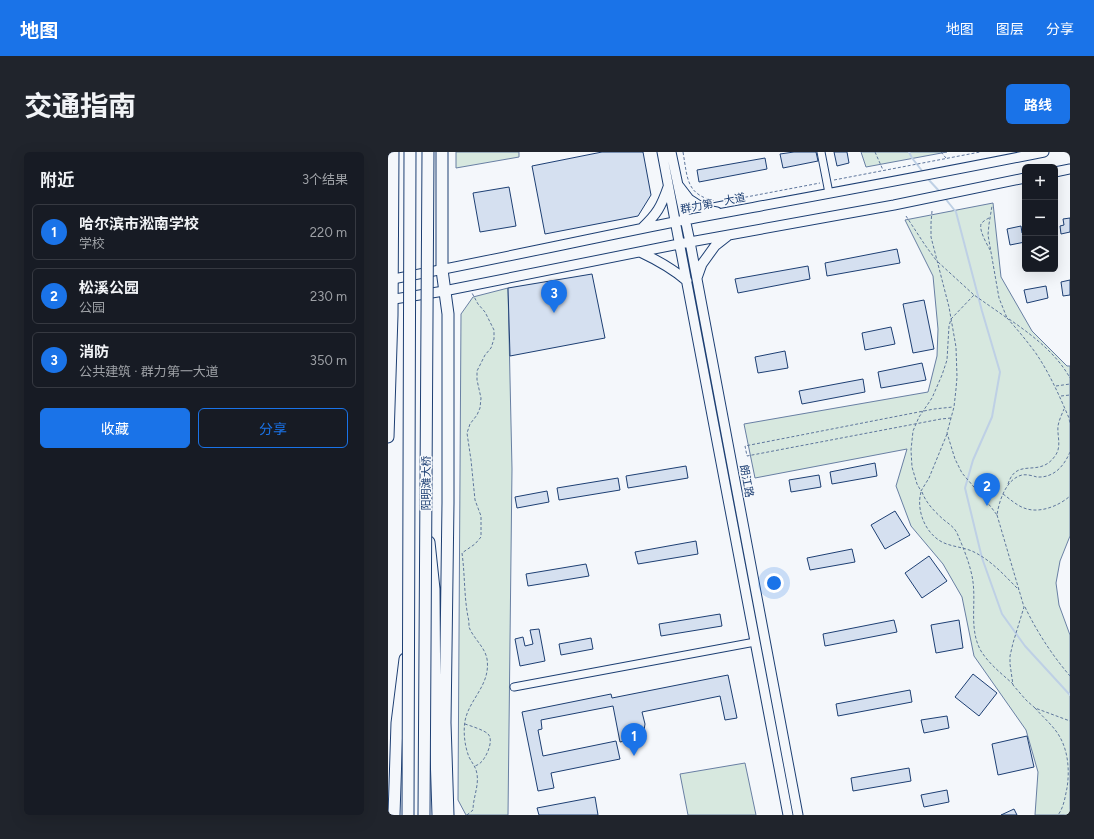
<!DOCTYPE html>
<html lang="zh">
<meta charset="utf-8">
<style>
body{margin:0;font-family:Figtree,"Noto Sans SC",sans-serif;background:#20242c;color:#f1f3f6}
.controls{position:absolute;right:12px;top:12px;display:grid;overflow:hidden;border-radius:6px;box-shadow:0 4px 16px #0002}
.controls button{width:36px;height:36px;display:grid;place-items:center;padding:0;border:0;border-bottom:1px solid #363941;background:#171b24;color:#f1f3f6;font:20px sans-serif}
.you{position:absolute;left:386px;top:431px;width:14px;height:14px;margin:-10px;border:3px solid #fff;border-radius:50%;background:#1a73e8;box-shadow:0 0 0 6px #1a73e833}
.badge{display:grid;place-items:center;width:26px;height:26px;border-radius:50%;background:#1a73e8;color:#fff;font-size:13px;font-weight:700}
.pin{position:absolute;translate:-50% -33px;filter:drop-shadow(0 1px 2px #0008)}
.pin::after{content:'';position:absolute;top:21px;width:14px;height:12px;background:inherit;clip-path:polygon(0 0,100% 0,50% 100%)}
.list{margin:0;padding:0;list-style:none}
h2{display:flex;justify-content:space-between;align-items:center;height:52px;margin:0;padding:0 16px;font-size:17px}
h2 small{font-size:13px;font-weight:400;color:#9ea1a6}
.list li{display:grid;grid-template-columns:26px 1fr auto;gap:12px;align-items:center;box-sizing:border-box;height:56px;margin:0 8px 8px;padding:0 8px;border:1px solid #363941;border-radius:6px}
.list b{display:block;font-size:15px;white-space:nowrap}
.list p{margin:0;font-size:13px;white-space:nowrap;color:#9ea1a6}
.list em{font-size:13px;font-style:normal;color:#9ea1a6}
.actions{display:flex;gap:8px;padding:12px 16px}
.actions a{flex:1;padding:9px 0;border:1px solid #1a73e8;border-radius:6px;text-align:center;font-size:14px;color:#1a73e8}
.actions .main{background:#1a73e8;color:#fff}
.icon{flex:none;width:22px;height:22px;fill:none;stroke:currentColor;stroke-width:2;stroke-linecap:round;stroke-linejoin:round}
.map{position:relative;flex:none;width:682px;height:663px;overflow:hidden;border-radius:6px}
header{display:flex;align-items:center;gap:24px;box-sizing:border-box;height:56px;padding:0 20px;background:#1a73e8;color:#fff}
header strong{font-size:19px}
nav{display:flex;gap:22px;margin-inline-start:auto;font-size:14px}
.intro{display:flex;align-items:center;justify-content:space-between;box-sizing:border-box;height:96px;padding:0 24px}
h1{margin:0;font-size:28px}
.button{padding:10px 18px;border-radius:6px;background:#1a73e8;color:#fff;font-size:14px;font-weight:700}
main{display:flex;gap:24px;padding:0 24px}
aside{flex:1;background:#171b24;border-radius:6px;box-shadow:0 4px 16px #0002}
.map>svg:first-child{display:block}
</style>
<header>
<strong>地图</strong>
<nav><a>地图</a><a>图层</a><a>分享</a></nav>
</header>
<div class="intro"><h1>交通指南</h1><a class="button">路线</a></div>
<main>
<aside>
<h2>附近<small>3个结果</small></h2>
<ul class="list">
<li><span class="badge">1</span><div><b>哈尔滨市淞南学校</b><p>学校</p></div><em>220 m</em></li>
<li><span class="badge">2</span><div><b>松溪公园</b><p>公园</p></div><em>230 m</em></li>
<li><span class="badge">3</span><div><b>消防</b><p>公共建筑 · 群力第一大道</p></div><em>350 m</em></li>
</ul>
<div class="actions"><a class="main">收藏</a><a>分享</a></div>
</aside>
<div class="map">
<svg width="682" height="663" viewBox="0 0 682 663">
<rect width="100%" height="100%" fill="#f4f7fb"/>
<path fill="#d7e8df" stroke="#687fa3" d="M 68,0 L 131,0 L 131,5 L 68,16 Z
M 473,0 L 559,0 L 478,15 Z
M 605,51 L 613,125 L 644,179 L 679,214 L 682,214 L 682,384 L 672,409 L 668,431 L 671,453 L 682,483 L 682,663 L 647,663 L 650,620 L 638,578 L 586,504 L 574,445 L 555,412 L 523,374 L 508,334 L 519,297 L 367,326 L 356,272 L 540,240 L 549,204 L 550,177 L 545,124 L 517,68 Z
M 120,136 L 124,317 L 120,663 L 78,663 L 70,648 L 73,162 L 85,145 Z
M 357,611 L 368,663 L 300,663 L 292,622 Z"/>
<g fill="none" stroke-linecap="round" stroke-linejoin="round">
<path stroke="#bed0e5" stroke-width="2" d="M 521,0 L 524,6 L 535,20
M 540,27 L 552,40
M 556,45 L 568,60 L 594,159 L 612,220 L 604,265 L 585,308 L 577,336 L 594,406 L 614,462 L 637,494 L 682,543"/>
</g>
<path fill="#d5e0f0" stroke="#1d3f73" d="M 214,0 L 255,0 L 263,43 L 250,64 L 157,82 L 144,14 Z
M 406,0 L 428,0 L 430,9 L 395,16 L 392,2 Z
M 446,0 L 459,0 L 461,11 L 449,14 Z
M 377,6 L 379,17 L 311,30 L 309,18 Z
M 121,35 L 128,74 L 92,80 L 85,41 Z
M 682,66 L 682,80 L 673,82 L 672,74 L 676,73 L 675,67 Z
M 633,74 L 634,81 L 637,80 L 637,90 L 622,93 L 619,77 Z
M 509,97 L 512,111 L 439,124 L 437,111 Z
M 420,114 L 422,127 L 350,141 L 347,127 Z
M 204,122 L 217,186 L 122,204 L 120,136 Z
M 682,128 L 682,143 L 675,144 L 673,130 Z
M 658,134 L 660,146 L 639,151 L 636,138 Z
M 536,148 L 546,197 L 525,201 L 515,152 Z
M 503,175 L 507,192 L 477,198 L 474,181 Z
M 397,199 L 400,216 L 370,221 L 367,205 Z
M 534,211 L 538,228 L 493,236 L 490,220 Z
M 475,227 L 477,240 L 414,252 L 411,239 Z
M 487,311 L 489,324 L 444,332 L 442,320 Z
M 298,314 L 300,326 L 240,336 L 238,324 Z
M 431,323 L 433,335 L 403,340 L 401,328 Z
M 230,326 L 232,338 L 171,348 L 169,336 Z
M 159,339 L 161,350 L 129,356 L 127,345 Z
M 507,359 L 522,383 L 497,397 L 483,373 Z
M 308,389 L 310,402 L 250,412 L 247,400 Z
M 464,397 L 467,410 L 422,418 L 419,406 Z
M 541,404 L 559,429 L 534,446 L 517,421 Z
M 198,412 L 201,424 L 140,434 L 138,422 Z
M 332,462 L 334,474 L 273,484 L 271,472 Z
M 506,468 L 509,480 L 437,494 L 435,482 Z
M 571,468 L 575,496 L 548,501 L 543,473 Z
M 151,477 L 157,509 L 132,514 L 127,487 L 135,485 L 137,494 L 145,492 L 142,478 Z
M 203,486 L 205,497 L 173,503 L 171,492 Z
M 585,522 L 609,541 L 591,564 L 567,545 Z
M 340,523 L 349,566 L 337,568 L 332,544 L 254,560 L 257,572 L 255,585 L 232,590 L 225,554 L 153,568 L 154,577 L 150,578 L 155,604 L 228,589 L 232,607 L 163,621 L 166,636 L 150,639 L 134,560 L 223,542 L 224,546 Z
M 522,538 L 524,550 L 450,564 L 448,552 Z
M 559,564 L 561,576 L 536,581 L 533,568 Z
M 639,584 L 646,615 L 610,623 L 604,592 Z
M 521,616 L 523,629 L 465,639 L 463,626 Z
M 559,638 L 561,650 L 536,655 L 533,643 Z
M 207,645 L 210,663 L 151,663 L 149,656 Z
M 626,657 L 629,663 L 613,663 Z"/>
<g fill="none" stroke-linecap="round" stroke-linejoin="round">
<g stroke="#1d3f73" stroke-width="9">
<path id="minor" d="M 433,0 L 441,41
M 126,535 L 367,490"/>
</g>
<g stroke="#1d3f73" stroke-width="11">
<path id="major" d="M 274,0 L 400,663
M 283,0 L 302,90 L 410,663
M 667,20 L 682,17
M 291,34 L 301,47 L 318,58 L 329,60
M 254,76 C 269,62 273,55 280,35
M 252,100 C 269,108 285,117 299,129
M 309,126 L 314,112 L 327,94 L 341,83
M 0,128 C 96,110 191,89 286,70 C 410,47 533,25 656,0
M 0,148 L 56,139 L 291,92 L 506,53 L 637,26"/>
</g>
<g stroke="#1d3f73" stroke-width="13">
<path id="highway" d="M 54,0 L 54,118 L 60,162 L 60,351 L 57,571 L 60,663
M 0,285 L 4,163 L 5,0
M 41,390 L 46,437 L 47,571 L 50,663
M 6,663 L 9,571 L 17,507"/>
</g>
<path stroke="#5e769c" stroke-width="1" stroke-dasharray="3 2" stroke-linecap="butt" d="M 295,0 C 300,29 298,44 332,50 L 432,31
M 487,0 L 495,18
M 553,0 L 558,6
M 446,28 L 592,0
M 544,59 L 543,71 L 543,85 L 561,155 L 568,195 L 569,225 L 568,237 L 566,255 L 559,281 L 567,307 L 574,321 L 603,355 L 609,363 C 611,349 618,327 634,323 C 639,322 645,324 649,325 C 666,326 676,314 682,300
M 518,64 L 537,93 L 548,108
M 601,66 C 599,67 595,69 593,72 C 591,79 599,92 602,98
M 550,110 L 586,143 L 619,166 L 611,146 L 600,83 L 601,72 L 604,54
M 619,166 C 629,177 638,188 647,200 C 661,220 671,243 681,266 L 682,272
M 621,167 C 644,183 668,201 682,226
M 668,234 L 682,232
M 673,244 L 682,243
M 563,266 L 553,267 L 359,304 L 357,294 L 546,257 L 565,255
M 559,282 L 541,326 L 533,339 L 529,332 L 524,315 L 523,298 L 525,279 L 531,265 L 544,246 L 554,223 L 559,208 L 561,174 L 563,167 L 586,143
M 620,332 C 629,304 651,327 667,304 C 674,295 669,284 670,274 C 671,268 674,262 676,257
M 533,340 C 528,358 537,381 554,390 C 564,395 576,395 586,400 C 604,409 617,424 631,438
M 534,340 C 538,351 547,360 556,368 C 561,372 566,375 569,381 C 575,395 583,414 585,430 C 588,453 581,478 593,499 C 601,512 614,522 625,532
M 615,342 C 622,347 628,353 636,356 C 651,362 671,354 682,344
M 609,363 L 636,455 L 625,491 L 622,504 L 622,512 L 625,533 L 638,548 L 647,556 L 682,569
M 637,455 C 649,480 664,503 682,524
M 647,556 C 654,564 662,571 668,579 C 680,595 682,617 679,636 C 677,645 676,655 670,663
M 77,572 C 83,574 96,578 100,582 C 106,588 99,603 95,608 C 93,611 90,613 87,614
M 79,663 L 85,658 C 85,646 91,634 89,622 C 88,615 84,611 81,605 C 77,595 75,581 77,569 C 81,547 103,533 99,507 C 97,495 85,486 81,475 C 81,472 81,468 80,465 C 76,444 77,423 74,401 L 87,392 L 93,385 L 93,364 L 87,348 L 83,308 L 79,281 L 82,272 L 89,263 L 92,256 L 93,246 L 89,228 L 89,219 L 97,203 L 103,196 L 106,187 L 106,178 L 97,160 L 90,152 L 84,141"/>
<use href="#minor" stroke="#f4f7fb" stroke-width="7"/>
<use href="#major" stroke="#f4f7fb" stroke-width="9"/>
<use href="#highway" stroke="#f4f7fb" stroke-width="11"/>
<g stroke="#1d3f73" stroke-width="13" stroke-linecap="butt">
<path id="highway-bridge" d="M 20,663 L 22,0
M 36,663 L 40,0"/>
</g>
<use href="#highway-bridge" stroke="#f4f7fb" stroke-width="11"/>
</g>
<g text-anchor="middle" stroke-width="3" stroke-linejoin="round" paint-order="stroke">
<g font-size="11" fill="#1d3f73" stroke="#f4f7fb">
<text transform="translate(325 51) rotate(-11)" y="4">群力第一大道</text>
<text transform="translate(359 329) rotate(79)" y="4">朗江路</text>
<text transform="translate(38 331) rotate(-90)" y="4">阳明滩大桥</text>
</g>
</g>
</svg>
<div class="controls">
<button>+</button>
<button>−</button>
<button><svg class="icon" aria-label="layers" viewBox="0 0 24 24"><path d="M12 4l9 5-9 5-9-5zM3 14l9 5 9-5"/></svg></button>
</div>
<div class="you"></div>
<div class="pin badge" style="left:246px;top:604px">1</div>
<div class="pin badge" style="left:599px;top:354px">2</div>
<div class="pin badge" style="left:166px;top:161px">3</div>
</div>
</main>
